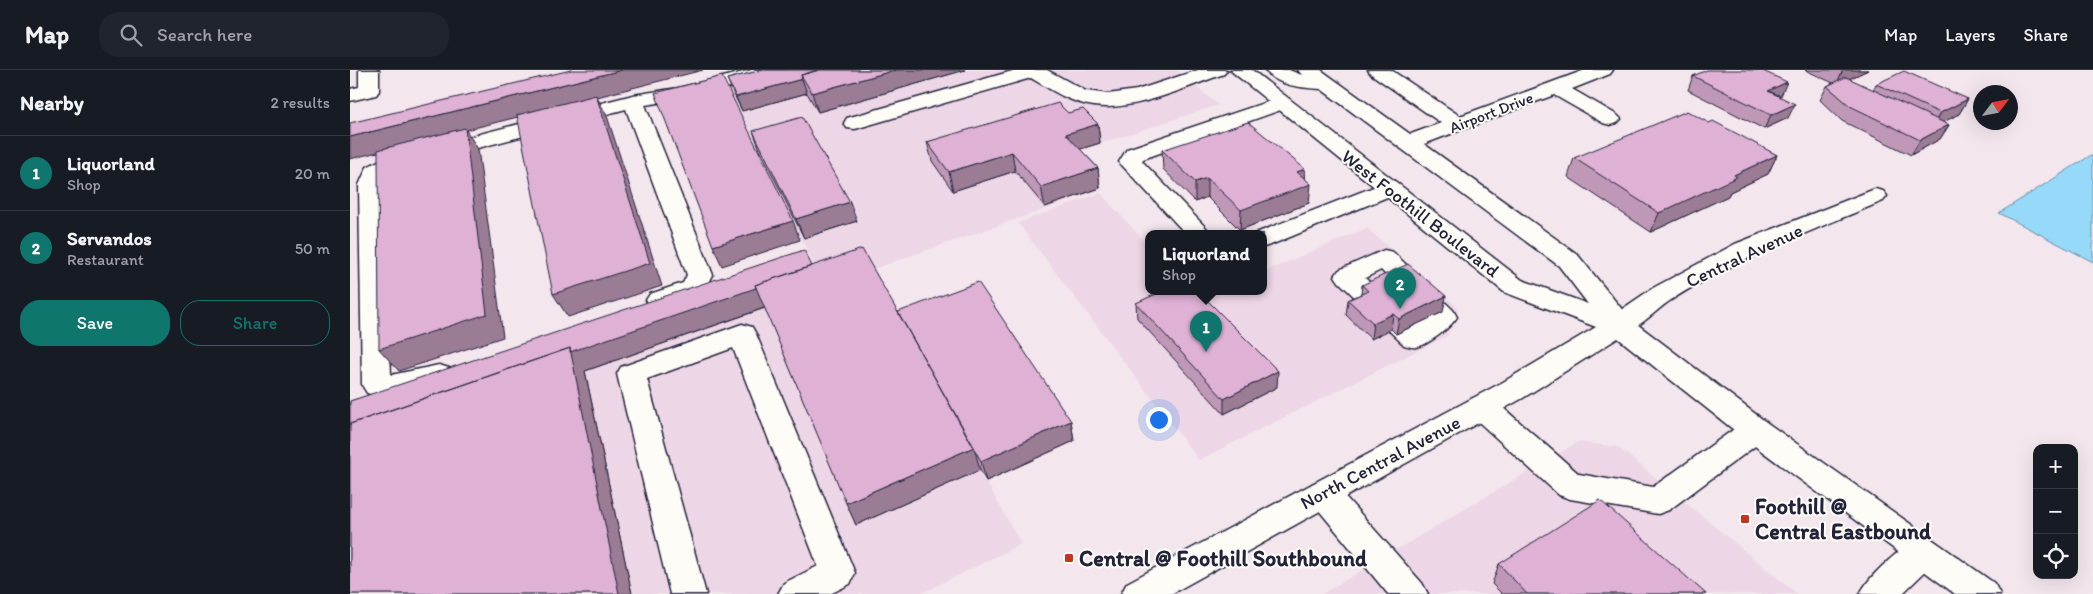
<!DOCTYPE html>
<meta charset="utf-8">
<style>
body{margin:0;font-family:Itim,sans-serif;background:#20242c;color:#f1f3f6}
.controls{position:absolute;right:15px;bottom:15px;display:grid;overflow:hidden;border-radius:10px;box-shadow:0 5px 20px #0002}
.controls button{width:45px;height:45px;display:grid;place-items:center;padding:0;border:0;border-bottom:1px solid #363941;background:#171b24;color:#f1f3f6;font:25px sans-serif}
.compass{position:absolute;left:1623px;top:15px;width:45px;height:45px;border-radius:50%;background:#171b24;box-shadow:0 5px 20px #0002;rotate:58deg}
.you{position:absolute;left:808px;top:349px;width:18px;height:18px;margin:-12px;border:4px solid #fff;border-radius:50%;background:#1a73e8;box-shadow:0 0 0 8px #1a73e833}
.badge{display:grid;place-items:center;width:32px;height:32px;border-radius:50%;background:#0f766e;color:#fff;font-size:16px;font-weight:700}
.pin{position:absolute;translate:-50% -41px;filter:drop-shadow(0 1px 2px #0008)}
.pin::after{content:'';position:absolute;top:26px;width:18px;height:15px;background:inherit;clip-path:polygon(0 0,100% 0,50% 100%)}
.popup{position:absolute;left:795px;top:160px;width:122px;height:65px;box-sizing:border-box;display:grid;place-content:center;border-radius:10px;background:#171b24;filter:drop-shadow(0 1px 4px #0005);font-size:16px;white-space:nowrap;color:#9ea1a6}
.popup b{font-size:19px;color:#f1f3f6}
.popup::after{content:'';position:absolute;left:50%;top:100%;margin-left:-10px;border:10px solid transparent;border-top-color:#171b24}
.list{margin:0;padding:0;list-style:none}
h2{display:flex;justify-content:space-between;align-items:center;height:65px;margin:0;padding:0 20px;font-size:21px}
h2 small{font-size:16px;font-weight:400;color:#9ea1a6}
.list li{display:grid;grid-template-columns:32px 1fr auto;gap:15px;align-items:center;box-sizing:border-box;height:75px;padding:0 20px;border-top:1px solid #363941}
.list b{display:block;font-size:19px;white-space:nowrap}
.list p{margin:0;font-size:16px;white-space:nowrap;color:#9ea1a6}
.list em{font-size:16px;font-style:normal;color:#9ea1a6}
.actions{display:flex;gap:10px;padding:15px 20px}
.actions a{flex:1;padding:11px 0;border:1px solid #0f766e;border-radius:20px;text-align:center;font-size:18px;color:#0f766e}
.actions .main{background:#0f766e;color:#fff}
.icon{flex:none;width:28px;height:28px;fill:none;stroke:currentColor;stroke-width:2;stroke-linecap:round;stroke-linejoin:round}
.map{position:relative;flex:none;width:1743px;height:524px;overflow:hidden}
header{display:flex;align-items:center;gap:30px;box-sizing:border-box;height:70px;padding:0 25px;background:#171b24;border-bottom:1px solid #363941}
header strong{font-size:24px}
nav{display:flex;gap:28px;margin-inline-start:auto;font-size:18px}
.search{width:350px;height:45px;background:#20242c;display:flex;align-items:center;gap:12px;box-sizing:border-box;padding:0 18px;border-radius:20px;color:#9ea1a6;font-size:19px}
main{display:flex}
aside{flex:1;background:#171b24}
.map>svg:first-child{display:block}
</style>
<header>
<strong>Map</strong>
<div class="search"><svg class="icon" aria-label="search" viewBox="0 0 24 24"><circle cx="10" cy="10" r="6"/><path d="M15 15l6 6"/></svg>Search here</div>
<nav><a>Map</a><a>Layers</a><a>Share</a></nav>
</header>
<main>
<aside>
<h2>Nearby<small>2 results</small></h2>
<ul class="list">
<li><span class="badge">1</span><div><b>Liquorland</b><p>Shop</p></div><em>20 m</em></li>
<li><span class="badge">2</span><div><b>Servandos</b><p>Restaurant</p></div><em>50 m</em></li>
</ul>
<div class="actions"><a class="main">Save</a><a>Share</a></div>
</aside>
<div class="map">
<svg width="1743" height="524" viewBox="0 0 1743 524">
<rect width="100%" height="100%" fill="#f4e6ed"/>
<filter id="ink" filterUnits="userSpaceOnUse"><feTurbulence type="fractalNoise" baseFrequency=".02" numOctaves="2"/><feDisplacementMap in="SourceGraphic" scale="10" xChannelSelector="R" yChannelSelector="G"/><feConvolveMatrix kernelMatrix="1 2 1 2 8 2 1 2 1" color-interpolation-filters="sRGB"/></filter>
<g filter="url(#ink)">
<path fill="#edd6e6" d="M 545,0 L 827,0 L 868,35 L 722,83 L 753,119 L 474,216 L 391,42 Z
M 750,123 L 798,175 L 798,221 L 841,221 L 849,229 L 870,221 L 914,221 L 914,202 L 1017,158 L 1107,237 L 1097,266 L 849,390 L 668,153 Z
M 520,201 L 671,474 L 570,524 L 0,524 L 0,383 Z
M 1228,372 L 1268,377 L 1447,524 L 972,524 Z"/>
<path fill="#97d9f9" stroke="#6890ad" d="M 1743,84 L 1743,192 L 1649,143 Z"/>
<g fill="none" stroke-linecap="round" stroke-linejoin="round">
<g stroke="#22223b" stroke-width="3">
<path id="minor" d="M 9,0 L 29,0 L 29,21 L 26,25 L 0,31 L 0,19 L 9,17 Z
M 402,0 L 436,0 L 433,4 L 328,30 L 295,35 L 363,205 L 352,225 C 336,231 317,241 300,236 L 296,230 L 300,224 L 333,213 L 337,205 L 276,39 L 48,99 L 35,106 L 33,115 L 41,305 L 89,295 L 99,298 L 103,305 L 99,312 L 36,328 L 17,323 L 12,315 L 9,115 L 17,97 L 32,89 L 283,25 L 328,18 Z
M 666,0 L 697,0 L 736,21 L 758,24 L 787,20 L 848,0 L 877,0 L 874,4 C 836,17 784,42 744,36 C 721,33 701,20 681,8 L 505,59 L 497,58 L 494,53 L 497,48 Z
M 1018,0 L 1041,0 L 1110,46 L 1235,0 L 1263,0 L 1260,4 L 1222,19 L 1267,45 L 1271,49 L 1267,53 L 1260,55 L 1253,53 L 1204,25 L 1058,80 L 1050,78 L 1047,73 L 1050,68 L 1091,53 L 1021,4 Z
M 932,27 L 939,29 L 942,33 L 939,37 L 793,89 L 792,91 L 861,163 L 835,163 L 769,92 L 777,79 Z
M 1039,111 L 1047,113 L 1051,118 L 1047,123 L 923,174 L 914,177 L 914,163 L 906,163 Z
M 1525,119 L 1533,121 L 1537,126 L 1533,131 C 1462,161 1387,188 1321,230 C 1302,242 1283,268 1259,262 L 1255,255 L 1259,248 L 1303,218 L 1385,174 Z
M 1034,180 L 1043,182 L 1103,240 L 1107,247 C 1101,257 1077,276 1066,277 C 1062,278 1058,276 1054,275 L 989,212 L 985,206 L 989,200 ZM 1031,200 L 1076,246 L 1065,253 L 1015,208 Z
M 392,254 L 402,257 L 406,264 L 505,503 L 500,514 L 480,524 L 428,524 L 434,513 L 468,496 L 383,278 L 297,309 L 356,524 L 320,524 L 267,304 L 271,297 Z
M 1132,326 L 1143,329 L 1229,404 L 1303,417 L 1394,352 L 1405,348 L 1416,352 L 1420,360 L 1416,368 L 1319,440 L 1308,444 L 1220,429 L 1209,425 L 1121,345 L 1117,337 L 1121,329 Z
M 973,410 L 984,414 L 1072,513 L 1078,524 L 1038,524 L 962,432 L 957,423 L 962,414 Z
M 1573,467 L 1585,472 L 1590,482 L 1585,492 L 1552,524 L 1510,524 C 1519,505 1553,475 1573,467 Z"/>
</g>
<g stroke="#22223b" stroke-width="3">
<path id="major" d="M 880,0 L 902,0 L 1172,210 L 1238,234 L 1209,196 L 971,19 C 953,18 926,16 915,0 L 939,0 L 952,5 L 948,0 L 971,0 L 1227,184 L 1279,248 L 1416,352 L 1644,513 L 1650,524 L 1605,524 L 1394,368 L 1268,268 L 1173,328 L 821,524 L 771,524 L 777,513 L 1153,312 L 1246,257 L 1154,222 Z"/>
</g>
<use href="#minor" fill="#fdfcf7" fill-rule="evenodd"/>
<use href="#major" fill="#fdfcf7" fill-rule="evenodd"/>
</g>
<path fill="#bf98b7" stroke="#22223b" d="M 412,0 L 615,0 L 468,42 L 457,23 L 392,41 L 383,23 L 377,9 Z
M 1455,0 L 1518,0 L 1499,9 L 1523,20 L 1526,14 L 1618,29 L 1609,44 L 1593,52 L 1599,55 L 1590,69 L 1561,85 L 1492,51 L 1470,30 L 1477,16 L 1483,13 Z
M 1343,6 L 1430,27 L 1438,48 L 1414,59 L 1338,20 Z
M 718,43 L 748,54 L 750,73 L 730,79 L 748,98 L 750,118 L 695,137 L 665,101 L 603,121 L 582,91 L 577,72 Z
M 1359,53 L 1427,85 L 1418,104 L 1380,122 L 1378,126 L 1301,162 L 1218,107 L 1224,88 Z
M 403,61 L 507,151 L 454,168 L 410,80 Z
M 812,80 L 954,108 L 959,133 L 890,160 L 857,127 L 845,132 L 813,99 Z
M 462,196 L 548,242 L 721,351 L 724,371 L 636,411 L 630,400 L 506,455 L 415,238 L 235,301 L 282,524 L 0,524 L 0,331 Z
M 1012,215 L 1093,242 L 1046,264 L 1041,259 L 1021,269 L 996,245 L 998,230 L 1011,224 Z
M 786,233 L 927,317 L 874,344 L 787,248 Z
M 1149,494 L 1356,524 L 1152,524 L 1142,514 Z"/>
<path fill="#9b7c95" stroke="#22223b" d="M 272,0 L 353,0 L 247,27 L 257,46 L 312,216 L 218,247 L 203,224 L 247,27 L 116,60 L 128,79 L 153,267 L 49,301 L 29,279 L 115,60 L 0,89 L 0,67 Z
M 377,0 L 387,0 L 378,2 Z
M 546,0 L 615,0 L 468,42 L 462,23 Z
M 1493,0 L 1518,0 L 1486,15 Z
M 452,9 L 457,23 L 392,41 L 386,27 Z
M 1437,12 L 1431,26 L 1418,21 Z
M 1618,29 L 1609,44 L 1582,58 L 1590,43 Z
M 1445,34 L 1438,48 L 1414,59 L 1421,45 Z
M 748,54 L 750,73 L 718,83 L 716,64 Z
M 1599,55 L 1590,69 L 1561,85 L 1570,70 Z
M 662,82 L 665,101 L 603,121 L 599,102 Z
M 1427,85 L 1418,104 L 1380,122 L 1378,126 L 1301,162 L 1309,143 L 1384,105 Z
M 748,98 L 750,118 L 695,137 L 691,117 Z
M 955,99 L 954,116 L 961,114 L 959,133 L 890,160 L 891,140 L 947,102 Z
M 857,108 L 857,127 L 845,132 L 845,112 Z
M 500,132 L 507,151 L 454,168 L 446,149 Z
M 443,151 L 450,170 L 372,196 L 363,176 Z
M 463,198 L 471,218 L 235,301 L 282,524 L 269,524 L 0,357 Z
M 1096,226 L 1093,242 L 1046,264 L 1049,249 Z
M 1043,244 L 1041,259 L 1021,269 L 1023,253 Z
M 928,301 L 927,317 L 874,344 L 874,329 Z
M 721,351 L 724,371 L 636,411 L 631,391 Z
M 624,377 L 630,400 L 506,455 L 496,433 Z"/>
<path fill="#deb1d5" stroke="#22223b" d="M 221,0 L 272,0 L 0,67 L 0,53 Z
M 412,0 L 469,0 L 451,5 L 452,9 L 386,27 L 377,9 Z
M 469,0 L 546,0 L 462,23 L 451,5 Z
M 1357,0 L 1411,0 L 1437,12 L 1418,21 L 1445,34 L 1421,45 L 1343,6 Z
M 1554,1 L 1618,29 L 1590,43 L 1526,14 Z
M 372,6 L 443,151 L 363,176 L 305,23 Z
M 1496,7 L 1599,55 L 1570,70 L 1500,36 L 1477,16 Z
M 246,25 L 300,193 L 203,224 L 167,45 Z
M 708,33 L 718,43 L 733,39 L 748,54 L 716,64 L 748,98 L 691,117 L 662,82 L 599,102 L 577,72 Z
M 1337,41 L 1359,53 L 1363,51 L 1427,85 L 1384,105 L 1387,107 L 1309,143 L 1224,88 Z
M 452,47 L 500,132 L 446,149 L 403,61 Z
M 898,52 L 955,99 L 947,102 L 961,114 L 891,140 L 857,108 L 845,112 L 812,80 Z
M 115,58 L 137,244 L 29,279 L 28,80 Z
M 512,179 L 624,377 L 496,433 L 405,215 Z
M 454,180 L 462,196 L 405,215 L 406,218 L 220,282 L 220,278 L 0,354 L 0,331 Z
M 1058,194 L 1096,226 L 1049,249 L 1043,244 L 1023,253 L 998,230 L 1018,221 L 1012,215 Z
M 628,212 L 721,351 L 631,391 L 548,242 Z
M 813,221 L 848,221 L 928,301 L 874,329 L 786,233 Z
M 220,278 L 269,524 L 0,524 L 0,354 Z
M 1250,430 L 1356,524 L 1177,524 L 1149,494 Z"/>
</g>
<g fill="#c8321e" stroke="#fdfcf7" stroke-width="2">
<rect x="1390" y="444" width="10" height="10" rx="2.5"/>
<rect x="714" y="483" width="10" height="10" rx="2.5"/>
</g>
<g text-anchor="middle" stroke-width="4" stroke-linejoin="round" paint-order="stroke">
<g font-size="16" fill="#22223b" stroke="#fdfcf7">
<text transform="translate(1141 42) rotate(-21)" y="6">Airport Drive</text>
</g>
<g font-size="19" fill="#22223b" stroke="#fdfcf7">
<text transform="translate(1071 143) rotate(38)" y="7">West Foothill Boulevard</text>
<text transform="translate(1394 185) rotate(-25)" y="7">Central Avenue</text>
<text transform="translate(1030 392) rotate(-28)" y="7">North Central Avenue</text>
</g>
<g font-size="22" font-weight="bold" fill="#22223b" stroke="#fdfcf7" text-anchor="start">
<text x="1405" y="444">Foothill @<tspan x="1405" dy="25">Central Eastbound</tspan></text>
<text x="729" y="496">Central @ Foothill Southbound</text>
</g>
</g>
</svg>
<div class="controls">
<button>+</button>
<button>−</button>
<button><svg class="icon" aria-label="locate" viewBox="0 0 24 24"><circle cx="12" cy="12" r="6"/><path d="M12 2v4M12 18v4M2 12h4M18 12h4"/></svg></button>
</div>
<svg class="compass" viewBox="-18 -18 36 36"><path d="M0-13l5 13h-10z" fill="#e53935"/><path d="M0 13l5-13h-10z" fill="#9ea1a6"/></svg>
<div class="you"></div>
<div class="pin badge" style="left:856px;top:282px">1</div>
<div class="popup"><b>Liquorland</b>Shop</div>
<div class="pin badge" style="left:1050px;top:239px">2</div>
</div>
</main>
